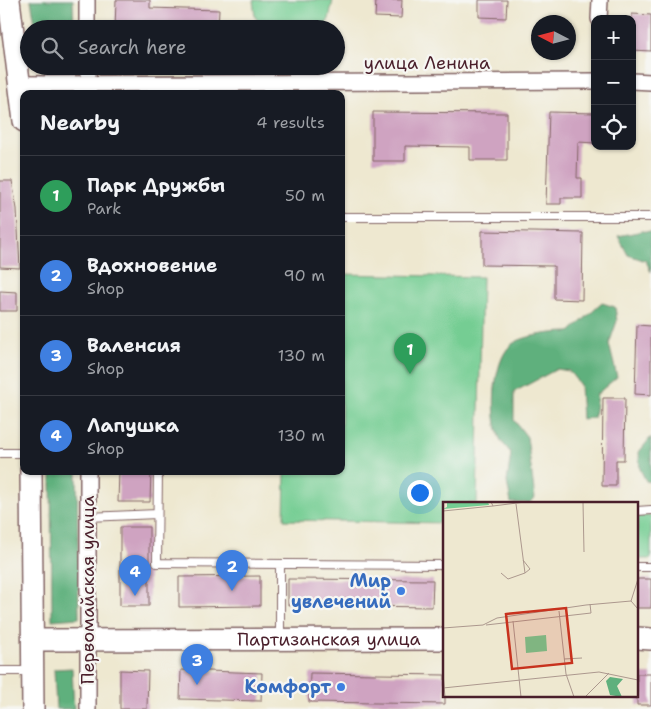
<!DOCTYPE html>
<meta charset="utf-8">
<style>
body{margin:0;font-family:"Shantell Sans",sans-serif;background:#242831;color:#f1f3f6}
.controls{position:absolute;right:15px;top:15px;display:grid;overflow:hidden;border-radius:10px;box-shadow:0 1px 4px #0004}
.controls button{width:45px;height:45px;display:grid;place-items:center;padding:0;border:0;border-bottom:1px solid #363941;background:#171b24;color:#f1f3f6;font:25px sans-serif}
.compass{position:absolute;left:531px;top:15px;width:45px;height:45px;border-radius:50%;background:#171b24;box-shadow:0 1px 4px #0004;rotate:276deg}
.you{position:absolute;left:419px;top:492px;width:18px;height:18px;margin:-12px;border:4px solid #fff;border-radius:50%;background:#1a73e8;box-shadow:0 0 0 8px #1a73e833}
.badge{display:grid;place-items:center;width:32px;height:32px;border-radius:50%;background:#db2777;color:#fff;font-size:16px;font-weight:700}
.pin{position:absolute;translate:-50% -41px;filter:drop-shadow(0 1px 2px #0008)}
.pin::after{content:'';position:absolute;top:26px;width:18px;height:15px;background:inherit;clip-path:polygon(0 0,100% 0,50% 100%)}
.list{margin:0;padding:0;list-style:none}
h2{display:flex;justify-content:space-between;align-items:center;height:65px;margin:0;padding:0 20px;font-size:21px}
h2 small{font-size:16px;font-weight:400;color:#9ea1a6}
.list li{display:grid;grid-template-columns:32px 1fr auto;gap:15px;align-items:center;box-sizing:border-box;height:80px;padding:0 20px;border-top:1px solid #363941}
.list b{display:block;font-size:19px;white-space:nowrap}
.list p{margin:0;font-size:16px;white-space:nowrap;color:#9ea1a6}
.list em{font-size:16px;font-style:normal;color:#9ea1a6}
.icon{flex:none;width:28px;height:28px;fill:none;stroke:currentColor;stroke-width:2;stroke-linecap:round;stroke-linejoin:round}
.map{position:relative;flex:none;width:651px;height:709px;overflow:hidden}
.search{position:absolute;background:#171b24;box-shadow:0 1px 4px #0004;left:20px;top:20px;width:325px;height:55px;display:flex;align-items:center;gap:12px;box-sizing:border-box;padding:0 18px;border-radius:28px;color:#9ea1a6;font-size:19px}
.panel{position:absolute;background:#171b24;box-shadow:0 1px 4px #0004;left:20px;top:90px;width:325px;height:385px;border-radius:10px}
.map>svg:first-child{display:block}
</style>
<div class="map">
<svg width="651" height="709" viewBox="0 0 651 709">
<rect width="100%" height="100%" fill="#f6f6f2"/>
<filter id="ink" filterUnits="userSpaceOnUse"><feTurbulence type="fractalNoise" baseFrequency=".02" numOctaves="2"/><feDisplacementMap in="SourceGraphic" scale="10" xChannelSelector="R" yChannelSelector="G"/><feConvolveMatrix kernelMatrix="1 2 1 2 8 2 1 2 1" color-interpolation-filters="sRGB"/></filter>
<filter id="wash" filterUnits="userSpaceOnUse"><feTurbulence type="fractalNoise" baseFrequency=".0096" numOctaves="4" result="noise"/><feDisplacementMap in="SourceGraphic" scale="20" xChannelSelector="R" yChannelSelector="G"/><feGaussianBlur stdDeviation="1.12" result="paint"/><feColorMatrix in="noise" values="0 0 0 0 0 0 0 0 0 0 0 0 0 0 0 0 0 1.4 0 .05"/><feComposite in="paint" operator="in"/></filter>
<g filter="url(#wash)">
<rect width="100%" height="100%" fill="#eee8d0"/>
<path fill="#74cd93" stroke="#5f765f" d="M 253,0 L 333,0 L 329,19 L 323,29 L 265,29 L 255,17 Z
M 341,274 L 482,277 L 477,503 L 445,503 L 445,523 L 284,520 L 285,471 L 341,471 Z
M 651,516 L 651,559 L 637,559 L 637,516 Z"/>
<path fill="#5fb07d" stroke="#546854" d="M 31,0 L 73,0 L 74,29 L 36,29 Z
M 643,231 L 651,232 L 651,272 L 646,261 L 628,255 L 618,236 Z
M 602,303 L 615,307 L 617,321 L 609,344 L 617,377 L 597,394 L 594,418 L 582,419 L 580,385 L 569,371 L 557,369 L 514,392 L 514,420 L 527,437 L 535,498 L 529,503 L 511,503 L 507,482 L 511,453 C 508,449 504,445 501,441 C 490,420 492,361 511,345 C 522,335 556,332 570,332 Z
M 651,437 L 651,482 L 646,481 L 640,469 L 639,452 Z
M 51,471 L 77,471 L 79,618 L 52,620 Z
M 72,668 L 74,709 L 56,709 L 54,669 Z"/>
<g id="blocks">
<path fill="#cfa3c1" d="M 116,0 L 150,0 L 150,8 L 219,10 L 218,29 L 115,29 Z
M 376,0 L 402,0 L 401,18 L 375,17 Z
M 479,0 L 507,0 L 506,18 L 479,17 Z
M 632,14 L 651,15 L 651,51 L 632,50 Z
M 373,112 L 507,113 L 507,160 L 470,160 L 470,147 L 405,146 L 405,161 L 373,161 Z
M 549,112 L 595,113 L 595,143 L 578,142 L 577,178 L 582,178 L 582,198 L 561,198 L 561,204 L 546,204 Z
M 0,181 L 12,181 L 17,209 L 20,268 L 0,267 Z
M 482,231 L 583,233 L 582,300 L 554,299 L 554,266 L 482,265 Z
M 0,291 L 17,292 L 17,311 L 0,311 Z
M 637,325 L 651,326 L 651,395 L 635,394 Z
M 603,398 L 625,398 L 624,460 L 616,460 L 616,486 L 602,486 Z
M 119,471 L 151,471 L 150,502 L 118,502 Z
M 120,527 L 149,527 L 149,606 L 120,606 Z
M 260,576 L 260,606 L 179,607 L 179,577 Z
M 288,579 L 433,580 L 432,607 L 288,605 Z
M 637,579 L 651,579 L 651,608 L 637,608 Z
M 120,670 L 148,671 L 147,709 L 120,709 Z
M 181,670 L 262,673 L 261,701 L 180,699 Z
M 310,673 L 445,675 L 445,704 L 309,702 Z
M 637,674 L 651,674 L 651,705 L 637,705 Z"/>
</g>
</g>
<g filter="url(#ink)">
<use href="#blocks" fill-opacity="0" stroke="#836565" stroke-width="1"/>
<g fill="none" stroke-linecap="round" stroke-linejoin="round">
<g stroke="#836565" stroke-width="10">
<path id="lane" d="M 341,217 L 651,217
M 0,453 L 24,453
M 158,471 L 157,563 L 445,565
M 637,511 L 651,510
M 88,517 L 157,514
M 637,567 L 651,567
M 280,639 L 280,565
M 0,671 L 31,671"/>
</g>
<g stroke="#836565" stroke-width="18">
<path id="street" d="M 87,0 L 87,29
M 599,19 L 600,0
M 88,66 L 88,94
M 632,81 L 651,82
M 20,84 L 595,81
M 88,471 L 88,709"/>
</g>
<g stroke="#836565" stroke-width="24">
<g id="secondary">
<path d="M 9,0 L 24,121"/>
<path d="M 31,471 L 33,709"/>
<path d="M 637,638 L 651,639"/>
<path id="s1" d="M 33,640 L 445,639"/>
</g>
</g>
<use href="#lane" stroke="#fff" stroke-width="8"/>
<use href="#street" stroke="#fff" stroke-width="15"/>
<use href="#secondary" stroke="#fff" stroke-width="21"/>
</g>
</g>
<g fill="#3f7fe0" stroke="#f6f6f2" stroke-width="2">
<circle cx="401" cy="591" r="5"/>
<circle cx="341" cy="687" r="5"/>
</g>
<g text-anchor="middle" stroke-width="4.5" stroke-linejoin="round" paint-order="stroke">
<g font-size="18" fill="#4a1f2b" stroke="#f6f6f2">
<text x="427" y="69">улица Ленина</text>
<text transform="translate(88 590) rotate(-90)" y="6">Первомайская улица</text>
<text dy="6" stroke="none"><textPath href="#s1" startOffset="296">Партизанская улица</textPath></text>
</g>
<g font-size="18" font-weight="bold" fill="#366cbe" stroke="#f6f6f2" text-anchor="end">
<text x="391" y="587">Мир<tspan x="391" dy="21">увлечений</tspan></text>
<text x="331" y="693">Комфорт</text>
</g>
</g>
<g transform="translate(443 502)">
<rect width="195" height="195" fill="#eee8d0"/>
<path d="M 4,0 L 45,0 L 46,3 L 0,7 L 4,5 ZM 103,133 L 104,149 L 83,151 L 82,135 Z" fill="#74cd93"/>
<path d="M 167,175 L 180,177 L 174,184 L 179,195 L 167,193 L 163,179 Z" fill="#5fb07d"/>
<path fill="none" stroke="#ac988e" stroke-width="1" d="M 140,0 L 141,50M 50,4 L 82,0M 0,9 L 50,4 L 48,0M 80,58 L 87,67 L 82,71M 58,71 L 65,77 L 82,71 L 73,2M 188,99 L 195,77M 116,109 L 123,172 L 131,195M 70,119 L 78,195M 43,123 L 148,111 L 147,102M 0,126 L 40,123 L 54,116 L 143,103 L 188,99 L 195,107M 121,157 L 139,156M 0,171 L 2,195M 0,186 L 156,170 L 195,178M 142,195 L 166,171"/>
<path fill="#c8321e" fill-opacity="0.15" stroke="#c8321e" stroke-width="2.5" d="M 123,106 L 129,161 L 69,167 L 63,112 Z"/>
<rect width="195" height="195" fill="none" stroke="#4a1f2b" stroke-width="2.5"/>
</g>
</svg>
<div class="controls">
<button>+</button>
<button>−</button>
<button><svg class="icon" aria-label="locate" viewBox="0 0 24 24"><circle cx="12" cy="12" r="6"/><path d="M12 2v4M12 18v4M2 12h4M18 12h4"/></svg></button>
</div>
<svg class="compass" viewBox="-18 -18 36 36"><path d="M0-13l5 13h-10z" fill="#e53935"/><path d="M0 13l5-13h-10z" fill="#9ea1a6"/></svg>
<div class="you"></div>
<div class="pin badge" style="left:410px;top:374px;background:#2e9e5b">1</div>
<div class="pin badge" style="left:232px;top:591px;background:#3f7fe0">2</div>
<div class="pin badge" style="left:197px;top:685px;background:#3f7fe0">3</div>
<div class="pin badge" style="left:135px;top:596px;background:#3f7fe0">4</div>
<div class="search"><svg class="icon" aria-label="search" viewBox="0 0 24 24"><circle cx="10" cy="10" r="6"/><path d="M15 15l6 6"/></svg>Search here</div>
<section class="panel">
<h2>Nearby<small>4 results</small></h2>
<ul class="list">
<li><span class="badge" style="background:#2e9e5b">1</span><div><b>Парк Дружбы</b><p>Park</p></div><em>50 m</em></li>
<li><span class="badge" style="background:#3f7fe0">2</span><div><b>Вдохновение</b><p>Shop</p></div><em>90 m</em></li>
<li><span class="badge" style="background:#3f7fe0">3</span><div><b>Валенсия</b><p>Shop</p></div><em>130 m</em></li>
<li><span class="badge" style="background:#3f7fe0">4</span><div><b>Лапушка</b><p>Shop</p></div><em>130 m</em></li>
</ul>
</section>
</div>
